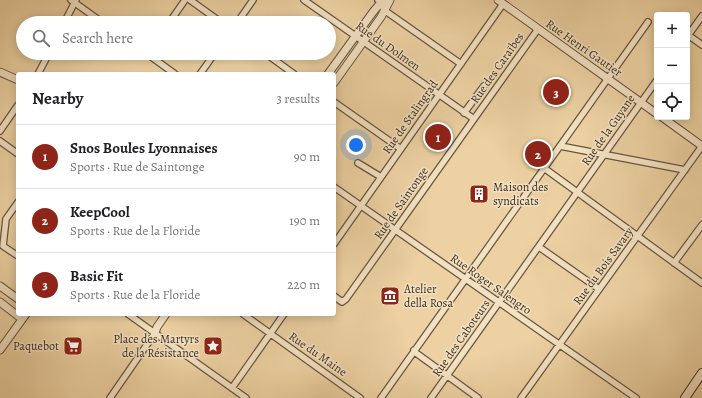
<!DOCTYPE html>
<meta charset="utf-8">
<style>
body{margin:0;font-family:Alegreya,serif;background:#f2f2f2;color:#202124}
.controls{position:absolute;right:12px;top:12px;display:grid;overflow:hidden;border-radius:4px;box-shadow:0 2px 10px #0003}
.controls button{width:36px;height:36px;display:grid;place-items:center;padding:0;border:0;border-bottom:1px solid #e0e0e0;background:#fff;color:#202124;font:20px sans-serif}
.you{position:absolute;left:356px;top:145px;width:14px;height:14px;margin:-10px;border:3px solid #fff;border-radius:50%;background:#1a73e8;box-shadow:0 0 0 6px #1a73e833}
.badge{display:grid;place-items:center;width:26px;height:26px;border-radius:50%;background:#8f2418;color:#fff;font-size:13px;font-weight:700}
.pin{position:absolute;translate:-50% -50%;border:2px solid #fff;box-shadow:0 1px 4px #0006}
.list{margin:0;padding:0;list-style:none}
h2{display:flex;justify-content:space-between;align-items:center;height:52px;margin:0;padding:0 16px;font-size:17px}
h2 small{font-size:13px;font-weight:400;color:#757577}
.list li{display:grid;grid-template-columns:26px 1fr auto;gap:12px;align-items:center;box-sizing:border-box;height:64px;padding:0 16px;border-top:1px solid #e0e0e0}
.list b{display:block;font-size:15px;white-space:nowrap}
.list p{margin:0;font-size:13px;white-space:nowrap;color:#757577}
.list em{font-size:13px;font-style:normal;color:#757577}
.icon{flex:none;width:22px;height:22px;fill:none;stroke:currentColor;stroke-width:2;stroke-linecap:round;stroke-linejoin:round}
.map{position:relative;flex:none;width:702px;height:398px;overflow:hidden}
.search{position:absolute;background:#fff;box-shadow:0 2px 10px #0003;left:16px;top:16px;width:320px;height:44px;display:flex;align-items:center;gap:10px;box-sizing:border-box;padding:0 14px;border-radius:22px;color:#757577;font-size:15px}
.panel{position:absolute;background:#fff;box-shadow:0 2px 10px #0003;left:16px;top:72px;width:320px;height:244px;border-radius:4px}
.map>svg:first-child{display:block}
</style>
<div class="map">
<svg width="702" height="398" viewBox="0 0 702 398">
<rect width="100%" height="100%" fill="#edd1a2"/>
<filter id="stains"><feTurbulence type="fractalNoise" baseFrequency=".005" numOctaves="4"/><feColorMatrix values="0 0 0 0 .2 0 0 0 0 .09 0 0 0 0 .02 0 0 0 .5 -.17"/></filter>
<radialGradient id="worn" r=".72"><stop offset=".6" stop-color="#630" stop-opacity="0"/><stop offset="1" stop-color="#630" stop-opacity=".3"/></radialGradient>
<path fill="#b5bc87" stroke="#787452" d="M 431,125 L 452,140 L 445,149 L 424,134 Z"/>
<g fill="none" stroke-linecap="round" stroke-linejoin="round">
<g stroke="#67563f" stroke-width="8">
<path id="minor" d="M 71,0 L 103,23
M 190,0 L 222,23
M 304,0 L 474,119
M 378,0 L 381,2 L 384,10 L 461,64
M 64,23 L 76,0
M 169,23 L 185,0
M 237,23 L 253,0
M 688,35 L 702,45
M 687,37 L 702,16
M 146,53 L 175,74
M 265,53 L 294,74
M 38,74 L 49,53
M 200,74 L 215,53
M 334,102 L 401,149
M 464,113 L 484,86
M 0,131 L 18,105
M 0,141 L 18,154
M 560,146 L 685,170
M 358,163 L 381,177
M 544,168 L 702,283
M 334,187 L 636,398
M 18,202 L 6,219 L 3,246 L 18,256
M 334,244 L 503,4
M 539,247 L 599,289
M 674,263 L 702,225
M 334,296 L 342,302 L 346,299 L 538,29
M 128,314 L 246,398
M 243,314 L 360,398
M 414,350 L 416,353 L 478,398
M 232,388 L 284,314
M 110,398 L 155,333
M 381,398 L 648,22
M 431,398 L 657,80
M 521,398 L 702,146"/>
</g>
<g stroke="#67563f" stroke-width="9">
<path id="tertiary" d="M 498,0 L 657,114
M 0,72 L 18,80
M 328,74 L 373,12 L 383,0
M 334,83 L 381,17 L 390,0
M 662,117 L 702,146
M 0,286 L 18,299
M 0,302 L 22,319
M 155,333 L 157,327 L 166,314
M 0,350 L 26,314"/>
</g>
<g stroke="#3a2d1e" stroke-width="10">
<path id="secondary" d="M 685,398 L 702,373"/>
</g>
<use href="#minor" stroke="#f3e1c3" stroke-width="5.5"/>
<use href="#tertiary" stroke="#f3e1c3" stroke-width="7"/>
<use href="#secondary" stroke="#f3e1c3" stroke-width="8"/>
</g>
<defs>
<g id="building-square" transform="scale(1)"><rect x="-9" y="-9" width="18" height="18" rx="4" fill="#8f2418" stroke="#f3e1c3"/><path d="M-4-6H4V6H1V3H-1V6H-4ZM-2.5-4.3h1.7v1.8h-1.7ZM.8-4.3h1.7v1.8H.8ZM-2.5-1h1.7V.8h-1.7ZM.8-1h1.7V.8H.8Z" fill="#fff"/></g>
<g id="museum-square" transform="scale(1)"><rect x="-9" y="-9" width="18" height="18" rx="4" fill="#8f2418" stroke="#f3e1c3"/><path d="M0-6L6-3V-2H-6V-3ZM-5-1h2V3h-2ZM-1-1h2V3h-2ZM3-1h2V3H3ZM-6 4H6V6H-6Z" fill="#fff"/></g>
<g id="supermarket-square" transform="scale(1)"><rect x="-9" y="-9" width="18" height="18" rx="4" fill="#8f2418" stroke="#f3e1c3"/><path d="M-6-5.5h2.5l.6 2H6L4.5 2H-2.5L-4.4-4H-6ZM-1.5 3.2a1.3 1.3 0 1 0 .1 0ZM3 3.2a1.3 1.3 0 1 0 .1 0Z" fill="#fff"/></g>
<g id="sight-square" transform="scale(1)"><rect x="-9" y="-9" width="18" height="18" rx="4" fill="#8f2418" stroke="#f3e1c3"/><path d="M0-6L1.8-2.2L6-1.7L2.9 1.2L3.7 5.4L0 3.3L-3.7 5.4L-2.9 1.2L-6-1.7L-1.8-2.2Z" fill="#fff"/></g>
</defs>
<g fill-rule="evenodd">
<use href="#building-square" x="479" y="194"/>
<use href="#museum-square" x="390" y="296"/>
<use href="#supermarket-square" x="73" y="346"/>
<use href="#sight-square" x="213" y="346"/>
</g>
<g text-anchor="middle" stroke-width="3" stroke-linejoin="round" paint-order="stroke">
<g font-size="12" fill="#3a2d1e" stroke="#f3e1c3">
<text transform="translate(388 46) rotate(35)" y="4">Rue du Dolmen</text>
<text transform="translate(584 48) rotate(35)" y="4">Rue Henri Gautier</text>
<text transform="translate(497 68) rotate(-55)" y="4">Rue des Caraïbes</text>
<text transform="translate(410 117) rotate(-55)" y="4">Rue de Stalingrad</text>
<text transform="translate(608 130) rotate(-55)" y="4">Rue de la Guyane</text>
<text transform="translate(401 203) rotate(-55)" y="4">Rue de Saintonge</text>
<text transform="translate(603 266) rotate(-54)" y="4">Rue du Bois Savary</text>
<text transform="translate(491 284) rotate(35)" y="4">Rue Roger Salengro</text>
<text transform="translate(461 338) rotate(-55)" y="4">Rue des Caboteurs</text>
<text transform="translate(318 354) rotate(35)" y="4">Rue du Maine</text>
</g>
<g font-size="12" fill="#3a2d1e" stroke="#f3e1c3" text-anchor="start">
<text x="493" y="191">Maison des<tspan x="493" dy="14">syndicats</tspan></text>
<text x="404" y="293">Atelier<tspan x="404" dy="14">della Rosa</tspan></text>
<text x="199" y="343" text-anchor="end">Place des Martyrs<tspan x="199" dy="14">de la Résistance</tspan></text>
<text x="59" y="350" text-anchor="end">Paquebot</text>
</g>
</g>
<rect width="100%" height="100%" filter="url(#stains)"/>
<rect width="100%" height="100%" fill="url(#worn)"/>
</svg>
<div class="controls">
<button>+</button>
<button>−</button>
<button><svg class="icon" aria-label="locate" viewBox="0 0 24 24"><circle cx="12" cy="12" r="6"/><path d="M12 2v4M12 18v4M2 12h4M18 12h4"/></svg></button>
</div>
<div class="you"></div>
<div class="pin badge" style="left:438px;top:137px">1</div>
<div class="pin badge" style="left:538px;top:154px">2</div>
<div class="pin badge" style="left:556px;top:92px">3</div>
<div class="search"><svg class="icon" aria-label="search" viewBox="0 0 24 24"><circle cx="10" cy="10" r="6"/><path d="M15 15l6 6"/></svg>Search here</div>
<section class="panel">
<h2>Nearby<small>3 results</small></h2>
<ul class="list">
<li><span class="badge">1</span><div><b>Snos Boules Lyonnaises</b><p>Sports · Rue de Saintonge</p></div><em>90 m</em></li>
<li><span class="badge">2</span><div><b>KeepCool</b><p>Sports · Rue de la Floride</p></div><em>190 m</em></li>
<li><span class="badge">3</span><div><b>Basic Fit</b><p>Sports · Rue de la Floride</p></div><em>220 m</em></li>
</ul>
</section>
</div>
